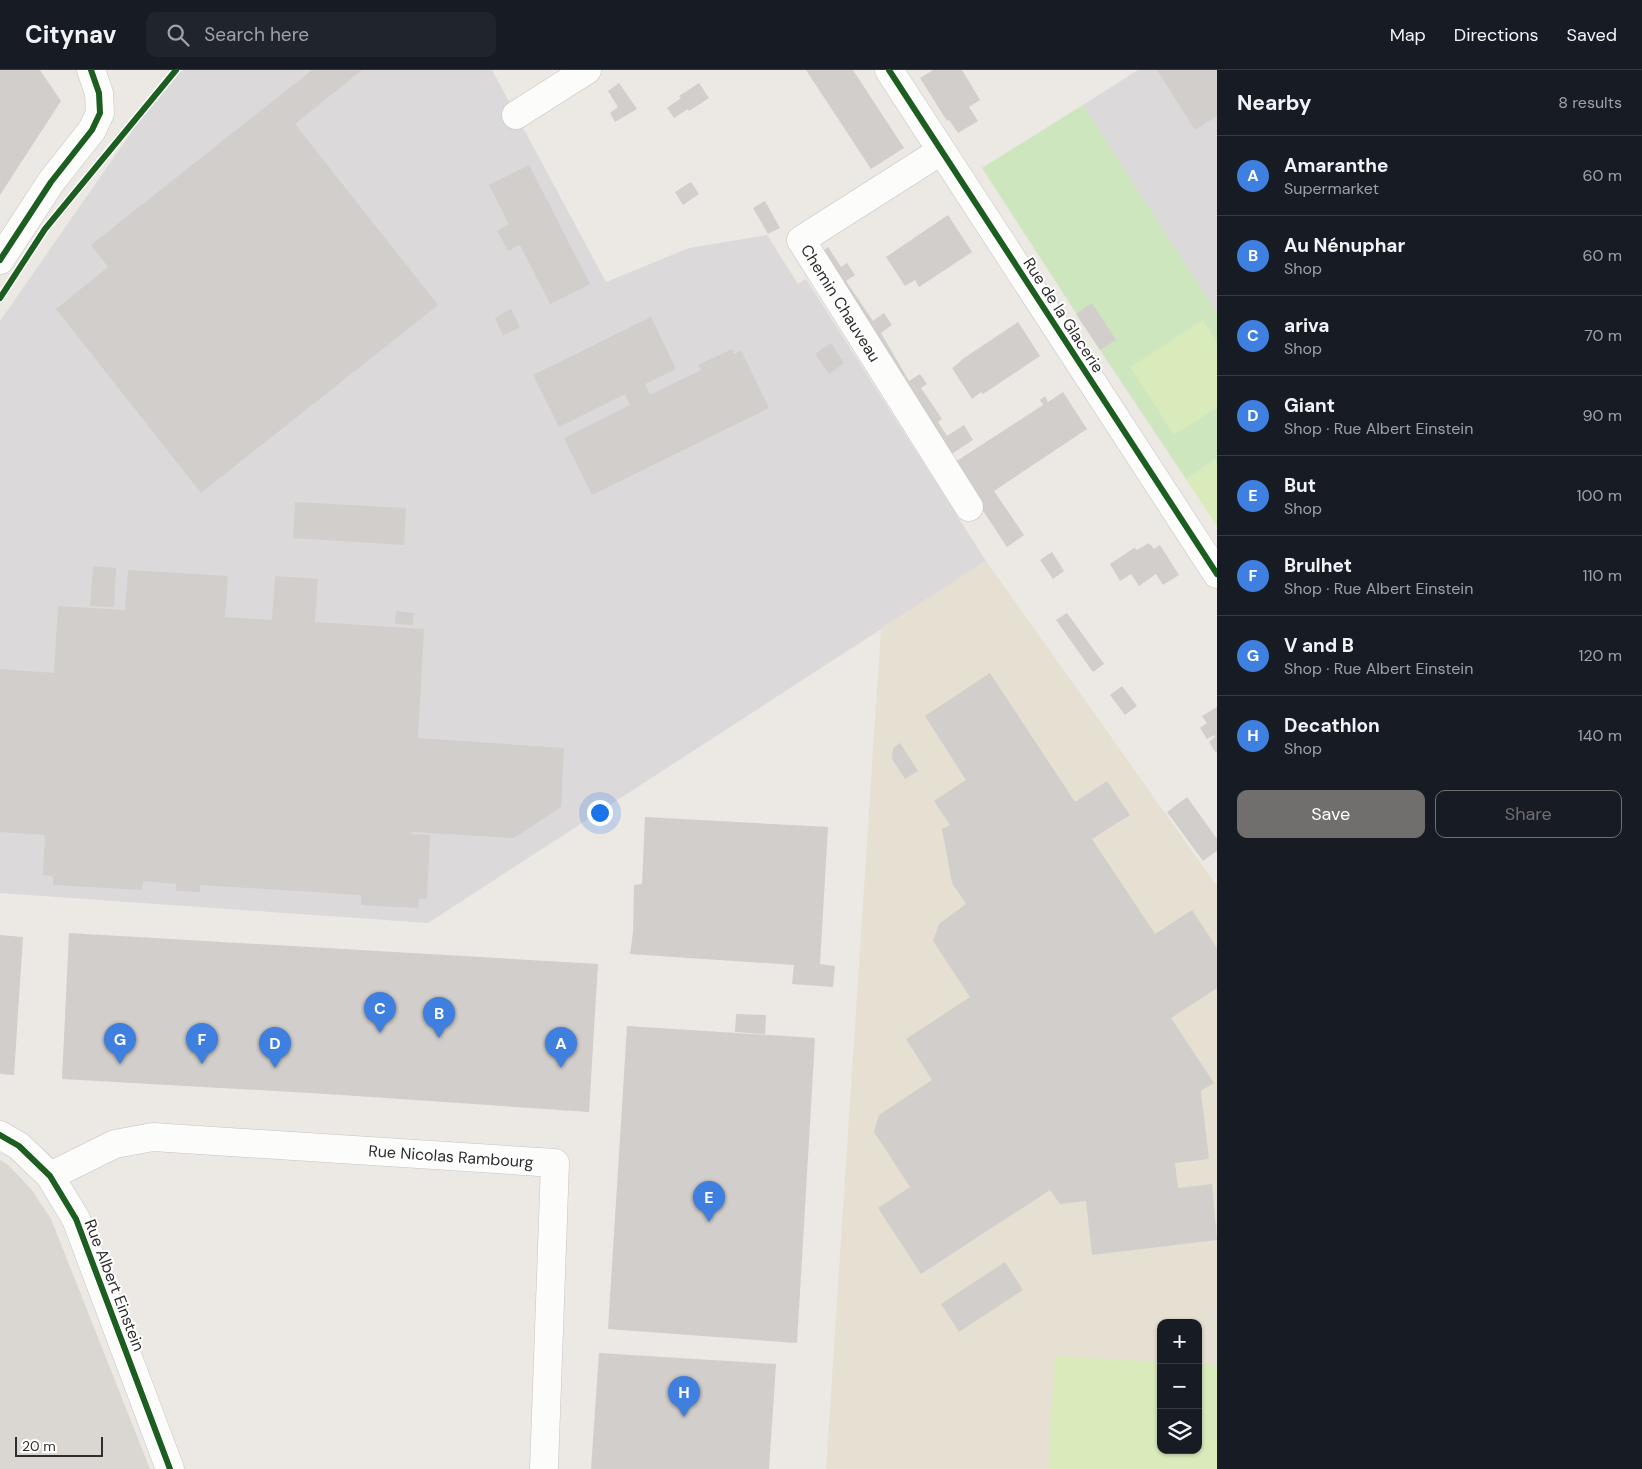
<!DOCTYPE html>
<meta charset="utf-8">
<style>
body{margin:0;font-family:"DM Sans",sans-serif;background:#20242c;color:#f1f3f6}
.controls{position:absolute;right:15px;bottom:15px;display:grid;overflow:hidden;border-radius:10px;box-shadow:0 1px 4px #0004}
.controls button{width:45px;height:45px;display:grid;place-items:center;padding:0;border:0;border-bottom:1px solid #363941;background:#171b24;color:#f1f3f6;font:25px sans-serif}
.scale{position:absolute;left:15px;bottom:12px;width:88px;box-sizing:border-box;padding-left:5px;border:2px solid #2e2e2e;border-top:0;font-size:14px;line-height:18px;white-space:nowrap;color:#2e2e2e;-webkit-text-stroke:4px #fff;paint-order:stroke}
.you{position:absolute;left:599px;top:742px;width:18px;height:18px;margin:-12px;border:4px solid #fff;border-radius:50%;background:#1a73e8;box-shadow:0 0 0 8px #1a73e833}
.badge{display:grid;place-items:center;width:32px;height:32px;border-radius:50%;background:#706f6e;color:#fff;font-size:16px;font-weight:700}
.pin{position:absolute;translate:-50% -41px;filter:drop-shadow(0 1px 2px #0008)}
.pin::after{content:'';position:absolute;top:26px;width:18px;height:15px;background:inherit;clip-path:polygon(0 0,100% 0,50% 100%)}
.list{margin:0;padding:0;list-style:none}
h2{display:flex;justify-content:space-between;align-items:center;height:65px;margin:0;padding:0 20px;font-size:21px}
h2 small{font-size:16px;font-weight:400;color:#9ea1a6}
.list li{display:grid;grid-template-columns:32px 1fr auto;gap:15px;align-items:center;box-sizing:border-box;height:80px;padding:0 20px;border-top:1px solid #363941}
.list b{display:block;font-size:19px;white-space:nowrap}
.list p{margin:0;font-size:16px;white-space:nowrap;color:#9ea1a6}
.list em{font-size:16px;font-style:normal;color:#9ea1a6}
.actions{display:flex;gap:10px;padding:15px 20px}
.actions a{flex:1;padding:11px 0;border:1px solid #706f6e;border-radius:10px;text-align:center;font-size:18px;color:#706f6e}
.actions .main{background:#706f6e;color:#fff}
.icon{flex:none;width:28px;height:28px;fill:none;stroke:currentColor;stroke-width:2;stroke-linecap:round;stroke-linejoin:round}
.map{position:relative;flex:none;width:1217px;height:1399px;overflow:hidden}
header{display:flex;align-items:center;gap:30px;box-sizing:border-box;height:70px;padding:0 25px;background:#171b24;border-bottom:1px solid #363941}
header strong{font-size:24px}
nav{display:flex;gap:28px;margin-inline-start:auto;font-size:18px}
.search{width:350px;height:45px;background:#20242c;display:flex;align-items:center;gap:12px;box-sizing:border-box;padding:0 18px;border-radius:10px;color:#9ea1a6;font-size:19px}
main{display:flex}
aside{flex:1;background:#171b24}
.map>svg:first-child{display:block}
</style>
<header>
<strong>Citynav</strong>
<div class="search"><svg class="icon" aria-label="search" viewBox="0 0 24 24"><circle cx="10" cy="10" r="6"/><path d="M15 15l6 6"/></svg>Search here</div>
<nav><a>Map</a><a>Directions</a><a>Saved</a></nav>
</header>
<main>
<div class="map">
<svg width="1217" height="1399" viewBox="0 0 1217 1399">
<rect width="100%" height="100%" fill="#ece8e4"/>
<path fill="#dcd9db" d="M 183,0 L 492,0 L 606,212 L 689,178 L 767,165 L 798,214 L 806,209 L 986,491 L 428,853 L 0,823 L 0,251 L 151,34 Z
M 1138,0 L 1217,0 L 1217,243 L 1083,35 Z"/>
<path fill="#e6e0d3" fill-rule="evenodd" d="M 986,491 L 1217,816 L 1217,1399 L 826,1399 L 881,558 ZM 1161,1253 L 1198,1253 L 1198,1380 L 1161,1380 Z"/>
<path fill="#cee6be" d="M 1083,35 L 1217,243 L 1217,388 L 1186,409 L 1100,280 L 982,98 Z"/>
<path fill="#d9eabb" d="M 1203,250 L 1217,272 L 1217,338 L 1174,365 L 1130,297 Z
M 1217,388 L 1217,456 L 1186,409 Z
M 1055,1286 L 1161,1292 L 1161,1380 L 1198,1380 L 1198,1294 L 1217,1295 L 1217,1399 L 1049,1399 Z"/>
<path fill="#dad6d2" d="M 0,1090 L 7,1094 L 31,1119 L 51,1149 L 150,1399 L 0,1399 Z"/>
<path fill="#d1cecb" d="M 0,0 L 40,0 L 61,31 L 0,125 Z
M 312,0 L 362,0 L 295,54 L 438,235 L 201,423 L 56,239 L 108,197 L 91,175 Z
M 806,0 L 853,0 L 904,78 L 871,99 Z
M 933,0 L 962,0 L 980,30 L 969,37 L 978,51 L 958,63 L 949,50 L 947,51 L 920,8 Z
M 1157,0 L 1217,0 L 1217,46 L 1195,60 Z
M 619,13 L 637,39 L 615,52 L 610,43 L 618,37 L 608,21 Z
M 699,13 L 709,28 L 689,41 L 688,39 L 674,48 L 667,38 L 681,28 L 679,26 Z
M 529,95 L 590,214 L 550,234 L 520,175 L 508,181 L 497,161 L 509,154 L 489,115 Z
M 691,112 L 699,124 L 683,135 L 675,122 Z
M 765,131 L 780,158 L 768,164 L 753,138 Z
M 948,145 L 972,182 L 919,217 L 915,210 L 905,216 L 886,187 Z
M 828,177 L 841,197 L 847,193 L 855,205 L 846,211 L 873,251 L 884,243 L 892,255 L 881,263 L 909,311 L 920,304 L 927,314 L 921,318 L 942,349 L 938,352 L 947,366 L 964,355 L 973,370 L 947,387 L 816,186 Z
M 1092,233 L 1116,270 L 1100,280 L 1076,244 Z
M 511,239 L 520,257 L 503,266 L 495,248 Z
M 651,247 L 676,299 L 645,314 L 650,325 L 701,300 L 698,295 L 732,279 L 734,284 L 741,280 L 769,338 L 592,425 L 564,368 L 630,335 L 625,324 L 559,357 L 533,305 Z
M 1018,252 L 1040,286 L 983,324 L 981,322 L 972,329 L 952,298 L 961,291 L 961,290 Z
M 831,273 L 844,293 L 829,304 L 815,284 Z
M 1063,322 L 1087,359 L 994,421 L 1024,465 L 1007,477 L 952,394 L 1043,335 L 1040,330 L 1045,326 L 1048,332 Z
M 295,432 L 406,438 L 404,475 L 293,468 Z
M 1149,473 L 1154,479 L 1160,475 L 1179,505 L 1163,515 L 1156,504 L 1139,516 L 1131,504 L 1120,511 L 1110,494 L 1134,478 L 1137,480 Z
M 1052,482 L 1064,501 L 1053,509 L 1040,490 Z
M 93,496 L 116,498 L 114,537 L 90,536 Z
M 128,500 L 228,506 L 225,547 L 272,550 L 275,506 L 318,509 L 315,552 L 424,559 L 418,668 L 564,678 L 561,737 L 514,768 L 412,762 L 411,764 L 430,765 L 427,829 L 419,829 L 418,838 L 361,835 L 361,825 L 200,815 L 200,822 L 176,821 L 176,814 L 143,811 L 142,820 L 53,815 L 53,806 L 43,805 L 45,765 L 0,762 L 0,599 L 54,603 L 58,536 L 125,540 Z
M 396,541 L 414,543 L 413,555 L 395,554 Z
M 1067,543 L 1104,594 L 1093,602 L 1056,550 Z
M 990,603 L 1075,732 L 1107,711 L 1130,745 L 1092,769 L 1155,864 L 1192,840 L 1217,878 L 1217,918 L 1171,948 L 1214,1013 L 1201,1021 L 1209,1089 L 1175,1093 L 1178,1118 L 1212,1114 L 1217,1170 L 1092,1185 L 1086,1131 L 1060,1134 L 1050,1120 L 921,1204 L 878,1138 L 910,1117 L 874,1062 L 879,1045 L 932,1010 L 906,969 L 970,927 L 933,871 L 939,854 L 966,834 L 952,813 L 942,759 L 950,755 L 934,731 L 966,710 L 925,646 Z
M 1122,616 L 1137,636 L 1125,645 L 1110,625 Z
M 1217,637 L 1217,682 L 1216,683 L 1209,672 L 1215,667 L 1214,665 L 1207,669 L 1200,658 L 1207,653 L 1202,646 Z
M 900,673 L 918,701 L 905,709 L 892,689 L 893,678 Z
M 1187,727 L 1217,769 L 1217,781 L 1203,791 L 1167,742 Z
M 645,747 L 828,757 L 820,894 L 835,896 L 833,917 L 792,914 L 794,895 L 630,884 L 633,863 L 634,815 L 642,814 Z
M 69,863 L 598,894 L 589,1042 L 327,1024 L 62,1009 Z
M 0,865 L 23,867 L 14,1005 L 0,1004 Z
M 736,944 L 766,945 L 765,964 L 735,962 Z
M 627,956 L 815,968 L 797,1273 L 608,1259 Z
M 1005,1192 L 1023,1220 L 959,1262 L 941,1234 Z
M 599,1283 L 776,1294 L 769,1399 L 591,1399 Z"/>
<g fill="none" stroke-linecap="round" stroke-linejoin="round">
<g stroke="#c5c4c5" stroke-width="29">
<path id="minor" d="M 889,0 L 1217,504
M 516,45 L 587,0
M 941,81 L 801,170 L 969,437
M 0,190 L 51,112 L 92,60 L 100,43 L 99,23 L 91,0
M 0,1065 L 19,1076 L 50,1106 L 76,1149 L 170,1399
M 50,1106 L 115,1074 L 153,1067 L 555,1093 L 544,1399"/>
</g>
<use href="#minor" stroke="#fcfcfb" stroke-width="28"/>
<g stroke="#fff" stroke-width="9">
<path id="cycleway" d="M 889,0 L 1217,504
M 0,190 L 51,112 L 92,60 L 100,43 L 99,23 L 91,0
M 0,228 L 45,159 L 176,0
M 0,1065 L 19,1076 L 50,1106 L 76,1149 L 170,1399"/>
</g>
<use href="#cycleway" stroke="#1b5e20" stroke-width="6"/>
</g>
<g text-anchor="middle" stroke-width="4" stroke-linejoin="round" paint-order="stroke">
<g font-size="16" fill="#2e2e2e" stroke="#fff">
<text transform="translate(841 233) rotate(58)" y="6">Chemin Chauveau</text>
<text transform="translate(1064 245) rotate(57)" y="6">Rue de la Glacerie</text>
<text transform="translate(451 1086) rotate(4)" y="6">Rue Nicolas Rambourg</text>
<text transform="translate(115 1215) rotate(69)" y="6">Rue Albert Einstein</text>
</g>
</g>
</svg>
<div class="controls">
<button>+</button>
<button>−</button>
<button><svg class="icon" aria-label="layers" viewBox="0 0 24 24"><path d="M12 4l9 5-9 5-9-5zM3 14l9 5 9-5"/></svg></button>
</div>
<div class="scale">20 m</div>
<div class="you"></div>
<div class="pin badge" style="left:561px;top:998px;background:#3f7fe0">A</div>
<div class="pin badge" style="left:439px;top:968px;background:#3f7fe0">B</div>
<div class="pin badge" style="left:380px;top:963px;background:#3f7fe0">C</div>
<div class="pin badge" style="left:275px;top:998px;background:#3f7fe0">D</div>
<div class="pin badge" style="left:709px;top:1152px;background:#3f7fe0">E</div>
<div class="pin badge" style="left:202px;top:994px;background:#3f7fe0">F</div>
<div class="pin badge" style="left:120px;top:994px;background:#3f7fe0">G</div>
<div class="pin badge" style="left:684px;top:1347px;background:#3f7fe0">H</div>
</div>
<aside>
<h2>Nearby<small>8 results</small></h2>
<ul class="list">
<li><span class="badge" style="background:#3f7fe0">A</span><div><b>Amaranthe</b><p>Supermarket</p></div><em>60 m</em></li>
<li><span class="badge" style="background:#3f7fe0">B</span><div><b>Au Nénuphar</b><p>Shop</p></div><em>60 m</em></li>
<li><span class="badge" style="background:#3f7fe0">C</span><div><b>ariva</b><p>Shop</p></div><em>70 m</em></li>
<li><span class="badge" style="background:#3f7fe0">D</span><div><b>Giant</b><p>Shop · Rue Albert Einstein</p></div><em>90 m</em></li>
<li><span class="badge" style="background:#3f7fe0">E</span><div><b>But</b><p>Shop</p></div><em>100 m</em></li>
<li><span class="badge" style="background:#3f7fe0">F</span><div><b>Brulhet</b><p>Shop · Rue Albert Einstein</p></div><em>110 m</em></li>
<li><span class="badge" style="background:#3f7fe0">G</span><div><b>V and B</b><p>Shop · Rue Albert Einstein</p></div><em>120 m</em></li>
<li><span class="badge" style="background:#3f7fe0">H</span><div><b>Decathlon</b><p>Shop</p></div><em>140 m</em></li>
</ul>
<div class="actions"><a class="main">Save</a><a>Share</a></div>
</aside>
</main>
